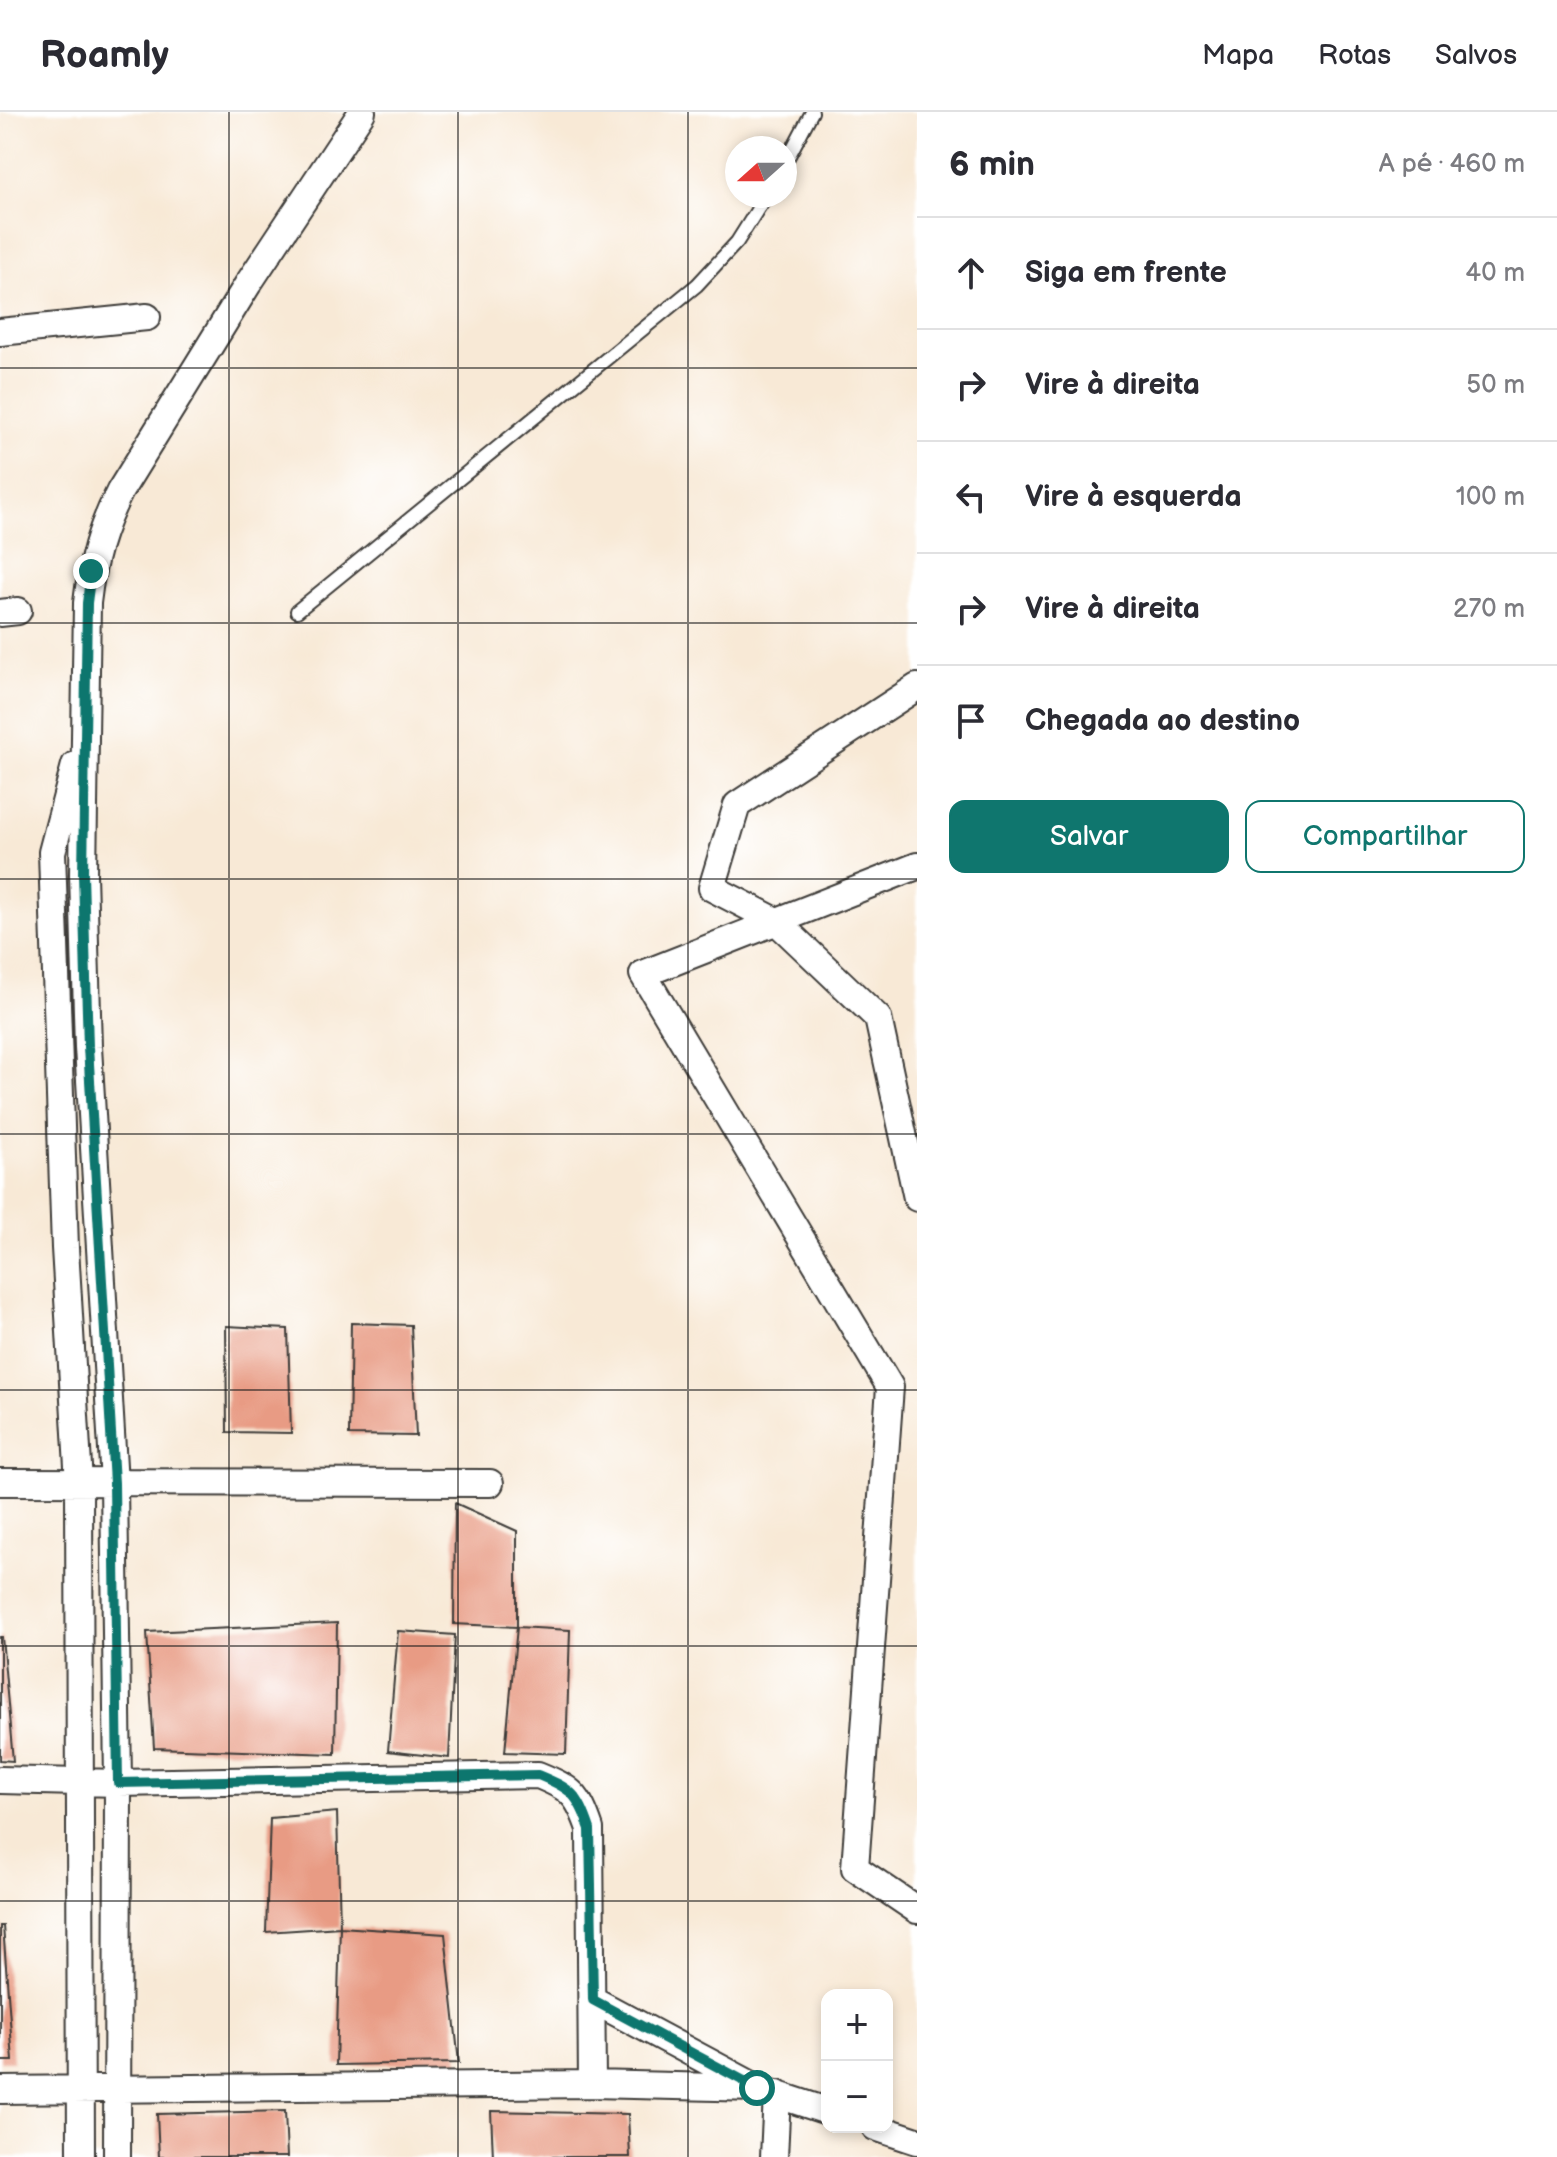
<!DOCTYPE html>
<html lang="pt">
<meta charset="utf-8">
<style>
body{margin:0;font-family:"Balsamiq Sans",sans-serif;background:#f7f7f7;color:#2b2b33}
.controls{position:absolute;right:24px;bottom:24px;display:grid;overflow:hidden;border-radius:16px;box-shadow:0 4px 12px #0003}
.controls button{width:72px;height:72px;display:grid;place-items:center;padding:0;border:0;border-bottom:2px solid #e1e1e2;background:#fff;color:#2b2b33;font:40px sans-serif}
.compass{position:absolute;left:725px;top:24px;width:72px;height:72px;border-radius:50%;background:#fff;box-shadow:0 4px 12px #0003;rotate:249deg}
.stop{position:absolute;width:24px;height:24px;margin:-18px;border:6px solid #0f766e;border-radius:50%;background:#fff}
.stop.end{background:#0f766e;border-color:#fff;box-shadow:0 2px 8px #0008}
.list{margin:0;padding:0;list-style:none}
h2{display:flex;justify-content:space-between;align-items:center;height:104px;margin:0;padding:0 32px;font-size:34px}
h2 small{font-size:26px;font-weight:400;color:#7c7c81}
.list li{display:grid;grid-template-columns:52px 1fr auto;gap:24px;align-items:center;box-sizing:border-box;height:112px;padding:0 32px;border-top:2px solid #e1e1e2}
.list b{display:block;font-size:30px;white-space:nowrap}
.list em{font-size:26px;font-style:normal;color:#7c7c81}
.actions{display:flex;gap:16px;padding:24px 32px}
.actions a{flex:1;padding:18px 0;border:2px solid #0f766e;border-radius:16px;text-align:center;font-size:28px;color:#0f766e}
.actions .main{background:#0f766e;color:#fff}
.icon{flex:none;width:44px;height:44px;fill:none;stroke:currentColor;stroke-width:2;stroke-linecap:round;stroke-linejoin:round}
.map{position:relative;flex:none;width:917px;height:2045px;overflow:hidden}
header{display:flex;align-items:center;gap:48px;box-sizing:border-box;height:112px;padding:0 40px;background:#fff;border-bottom:2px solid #e1e1e2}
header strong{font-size:38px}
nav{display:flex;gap:44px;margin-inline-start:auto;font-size:28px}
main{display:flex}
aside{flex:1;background:#fff}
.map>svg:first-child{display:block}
</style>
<header>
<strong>Roamly</strong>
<nav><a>Mapa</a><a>Rotas</a><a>Salvos</a></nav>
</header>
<main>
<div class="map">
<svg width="917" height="2045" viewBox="0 0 917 2045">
<rect width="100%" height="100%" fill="#fff"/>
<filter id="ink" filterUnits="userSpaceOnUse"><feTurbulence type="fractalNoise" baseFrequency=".0125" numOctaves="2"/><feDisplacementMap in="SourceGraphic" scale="16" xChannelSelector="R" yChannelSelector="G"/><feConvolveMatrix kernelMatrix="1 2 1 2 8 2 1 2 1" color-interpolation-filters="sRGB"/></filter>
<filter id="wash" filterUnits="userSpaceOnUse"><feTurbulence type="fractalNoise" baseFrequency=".006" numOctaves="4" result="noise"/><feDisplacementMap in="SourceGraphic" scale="32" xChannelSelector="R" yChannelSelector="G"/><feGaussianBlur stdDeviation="1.8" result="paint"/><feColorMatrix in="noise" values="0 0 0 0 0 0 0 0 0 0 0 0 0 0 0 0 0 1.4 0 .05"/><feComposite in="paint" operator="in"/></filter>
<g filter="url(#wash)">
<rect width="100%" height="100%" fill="#f8e9d6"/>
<g id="blocks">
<path fill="#e89b84" d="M 351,1211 L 411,1213 L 416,1324 L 349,1323 Z
M 226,1214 L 288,1217 L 291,1321 L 227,1320 Z
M 455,1391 L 517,1419 L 517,1515 L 454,1512 Z
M 337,1511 L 335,1642 L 154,1636 L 147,1520 Z
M 517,1515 L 570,1518 L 566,1642 L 505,1640 Z
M 398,1519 L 455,1523 L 449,1646 L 388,1639 Z
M 0,1525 L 2,1525 L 13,1649 L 0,1648 Z
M 337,1700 L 340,1815 L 266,1820 L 270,1706 Z
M 0,1814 L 3,1814 L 13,1949 L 0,1949 Z
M 340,1815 L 445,1822 L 459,1951 L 336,1953 Z
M 285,1999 L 287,2045 L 159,2045 L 157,2002 Z
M 491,1999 L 628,2002 L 630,2045 L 493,2045 Z"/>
</g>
</g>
<g filter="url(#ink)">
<use href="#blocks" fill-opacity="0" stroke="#3d3b38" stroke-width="2"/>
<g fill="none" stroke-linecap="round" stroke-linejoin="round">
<g stroke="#3d3b38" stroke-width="16">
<path id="service" d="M 785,51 L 812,0
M 297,499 L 697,173 L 737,130 L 766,84"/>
</g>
<g stroke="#3d3b38" stroke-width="30">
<path id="minor" d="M 0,220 L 147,205
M 0,501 L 18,499
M 917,575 L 737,693 L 712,776 L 776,809 L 878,906 L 917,1086
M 75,653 L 52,740 L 65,1136 L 79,1371 L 81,2045
M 917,754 L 643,862 L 890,1275 L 855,1756 L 917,1798
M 0,1370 L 490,1371
M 0,1668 L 118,1671 L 538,1663 C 572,1677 578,1682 590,1717 L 592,1972
M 593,1888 L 750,1972
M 0,1978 L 592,1972 L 757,1976 L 827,1999
M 875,2015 L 917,2029
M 117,2045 L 118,1671 L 114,1371 L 88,935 L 83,762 L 87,491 C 92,448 100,418 120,379 L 248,172 L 362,0
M 774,2045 L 777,1982"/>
</g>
<use href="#service" stroke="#fff" stroke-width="12"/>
<use href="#minor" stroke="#fff" stroke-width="26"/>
</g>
</g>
<g fill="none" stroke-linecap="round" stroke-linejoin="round" filter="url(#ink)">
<path stroke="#0f766e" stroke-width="10" d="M 91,459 L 87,491 L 83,762 L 88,935 L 114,1371 L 118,1671 L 538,1663 C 572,1677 578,1682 590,1717 L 593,1888 L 757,1976"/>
</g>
<path fill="none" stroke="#1c1c1c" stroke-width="2" stroke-opacity="0.55" d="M 229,0 L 229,2045M 458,0 L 458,2045M 688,0 L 688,2045M 0,256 L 917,256M 0,511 L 917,511M 0,767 L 917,767M 0,1022 L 917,1022M 0,1278 L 917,1278M 0,1534 L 917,1534M 0,1789 L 917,1789"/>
</svg>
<div class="controls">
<button>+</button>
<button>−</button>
</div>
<svg class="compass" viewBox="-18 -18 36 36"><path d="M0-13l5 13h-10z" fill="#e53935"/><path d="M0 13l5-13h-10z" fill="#7c7c81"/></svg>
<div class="stop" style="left:757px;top:1976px"></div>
<div class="stop end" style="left:91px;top:459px"></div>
</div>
<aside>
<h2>6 min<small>A pé · 460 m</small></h2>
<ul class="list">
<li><svg class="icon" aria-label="ahead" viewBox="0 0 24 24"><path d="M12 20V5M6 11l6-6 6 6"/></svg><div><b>Siga em frente</b></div><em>40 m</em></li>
<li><svg class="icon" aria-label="right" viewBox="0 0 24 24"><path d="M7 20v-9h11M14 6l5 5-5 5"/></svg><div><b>Vire à direita</b></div><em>50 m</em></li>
<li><svg class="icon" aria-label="left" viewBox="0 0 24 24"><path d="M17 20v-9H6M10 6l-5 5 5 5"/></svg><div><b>Vire à esquerda</b></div><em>100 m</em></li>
<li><svg class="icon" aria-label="right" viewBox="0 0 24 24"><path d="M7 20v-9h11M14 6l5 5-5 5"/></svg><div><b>Vire à direita</b></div><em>270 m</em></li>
<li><svg class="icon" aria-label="arrive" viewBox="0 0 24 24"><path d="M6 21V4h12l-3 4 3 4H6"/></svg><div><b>Chegada ao destino</b></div></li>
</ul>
<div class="actions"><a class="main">Salvar</a><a>Compartilhar</a></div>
</aside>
</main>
